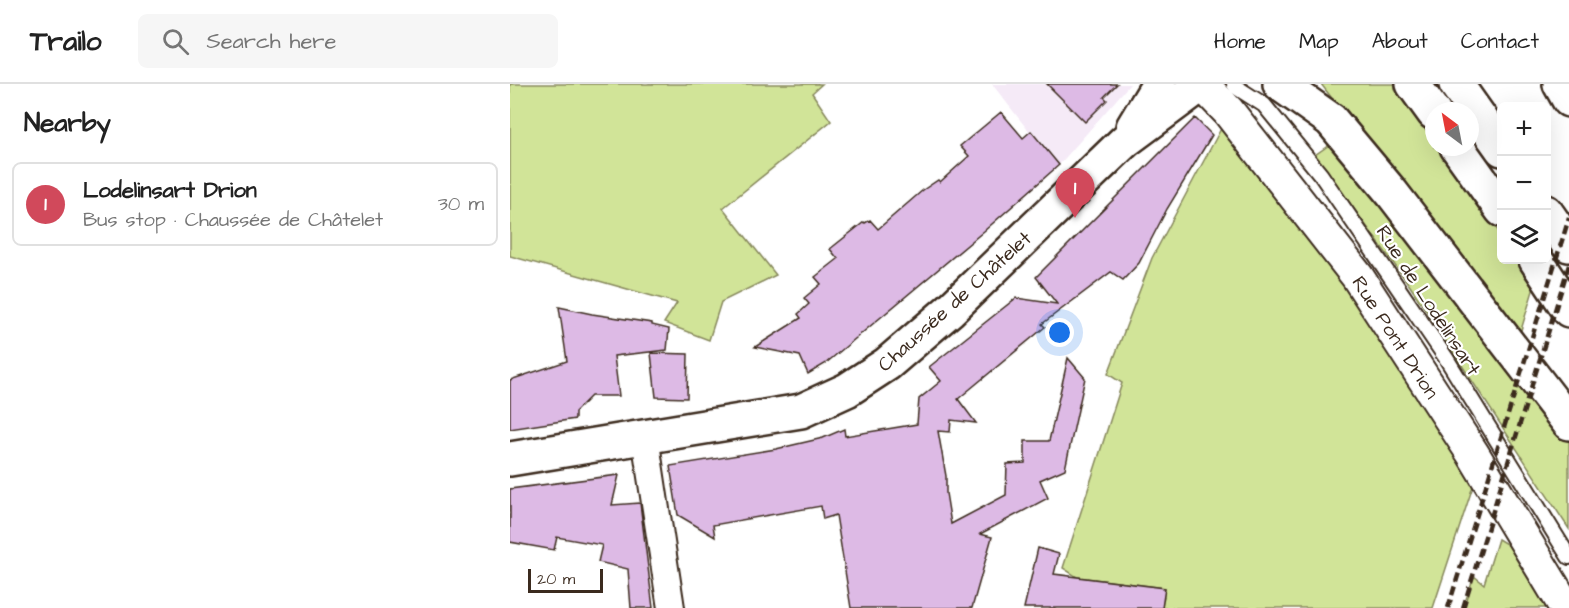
<!DOCTYPE html>
<meta charset="utf-8">
<style>
body{margin:0;font-family:"Architects Daughter",sans-serif;background:#f6f6f6;color:#222}
.controls{position:absolute;right:18px;top:18px;display:grid;overflow:hidden;border-radius:9px;box-shadow:0 6px 24px #0002}
.controls button{width:54px;height:54px;display:grid;place-items:center;padding:0;border:0;border-bottom:2px solid #e0e0e0;background:#fff;color:#222;font:30px sans-serif}
.compass{position:absolute;left:915px;top:18px;width:54px;height:54px;border-radius:50%;background:#fff;box-shadow:0 6px 24px #0002;rotate:328deg}
.scale{position:absolute;left:18px;bottom:15px;width:75px;box-sizing:border-box;padding-left:6px;border:3px solid #3b2a1e;border-top:0;font-size:16px;line-height:21px;white-space:nowrap;color:#3b2a1e;-webkit-text-stroke:4px #fff;paint-order:stroke}
.you{position:absolute;left:550px;top:249px;width:21px;height:21px;margin:-15px;border:4px solid #fff;border-radius:50%;background:#1a73e8;box-shadow:0 0 0 9px #1a73e833}
.badge{display:grid;place-items:center;width:39px;height:39px;border-radius:50%;background:#d1495b;color:#fff;font-size:20px;font-weight:700}
.pin{position:absolute;translate:-50% -50px;filter:drop-shadow(0 2px 3px #0008)}
.pin::after{content:'';position:absolute;top:32px;width:21px;height:18px;background:inherit;clip-path:polygon(0 0,100% 0,50% 100%)}
.list{margin:0;padding:0;list-style:none}
h2{display:flex;justify-content:space-between;align-items:center;height:78px;margin:0;padding:0 24px;font-size:26px}
h2 small{font-size:20px;font-weight:400;color:#767676}
.list li{display:grid;grid-template-columns:39px 1fr auto;gap:18px;align-items:center;box-sizing:border-box;height:84px;margin:0 12px 12px;padding:0 12px;border:2px solid #e0e0e0;border-radius:9px}
.list b{display:block;font-size:22px;white-space:nowrap}
.list p{margin:0;font-size:20px;white-space:nowrap;color:#767676}
.list em{font-size:20px;font-style:normal;color:#767676}
.icon{flex:none;width:33px;height:33px;fill:none;stroke:currentColor;stroke-width:2;stroke-linecap:round;stroke-linejoin:round}
.map{position:relative;flex:none;width:1059px;height:524px;overflow:hidden}
header{display:flex;align-items:center;gap:36px;box-sizing:border-box;height:84px;padding:0 30px;background:#fff;border-bottom:2px solid #e0e0e0}
header strong{font-size:28px}
nav{display:flex;gap:33px;margin-inline-start:auto;font-size:21px}
.search{width:420px;height:54px;background:#f6f6f6;display:flex;align-items:center;gap:15px;box-sizing:border-box;padding:0 21px;border-radius:9px;color:#767676;font-size:22px}
main{display:flex}
aside{flex:1;background:#fff}
.map>svg:first-child{display:block}
</style>
<header>
<strong>Trailo</strong>
<div class="search"><svg class="icon" aria-label="search" viewBox="0 0 24 24"><circle cx="10" cy="10" r="6"/><path d="M15 15l6 6"/></svg>Search here</div>
<nav><a>Home</a><a>Map</a><a>About</a><a>Contact</a></nav>
</header>
<main>
<aside>
<h2>Nearby<small></small></h2>
<ul class="list">
<li><span class="badge">1</span><div><b>Lodelinsart Drion</b><p>Bus stop · Chaussée de Châtelet</p></div><em>30 m</em></li>
</ul>
</aside>
<div class="map">
<svg width="1059" height="524" viewBox="0 0 1059 524">
<rect width="100%" height="100%" fill="#fff"/>
<filter id="ink" filterUnits="userSpaceOnUse"><feTurbulence type="fractalNoise" baseFrequency=".0167" numOctaves="2"/><feDisplacementMap in="SourceGraphic" scale="12" xChannelSelector="R" yChannelSelector="G"/><feConvolveMatrix kernelMatrix="1 2 1 2 8 2 1 2 1" color-interpolation-filters="sRGB"/></filter>
<g filter="url(#ink)">
<path fill="#f5eaf7" d="M 482,0 L 620,0 L 549,81 L 525,55 Z"/>
<path fill="#d1e498" stroke="#86875b" stroke-width="1.5" d="M 0,0 L 312,0 L 302,9 L 321,37 L 213,124 L 266,191 L 211,218 L 199,256 L 154,239 L 167,219 L 0,172 Z
M 811,0 L 888,0 L 924,52 L 924,63 L 931,63 L 991,151 L 992,176 L 1008,176 L 1025,200 L 1008,256 Z
M 714,39 L 909,288 L 965,396 L 923,524 L 652,524 L 655,504 L 567,493 L 553,484 L 612,299 L 598,290 L 642,174 Z
M 822,59 L 1059,358 L 1059,445 L 900,202 L 805,71 Z
M 988,455 L 1029,480 L 1046,524 L 953,524 L 964,492 L 974,500 Z"/>
<path fill="#ddbae5" stroke="#3b2a1e" stroke-width="1.5" d="M 537,0 L 607,0 L 594,13 L 597,16 L 575,38 Z
M 491,28 L 513,54 L 521,47 L 549,81 L 474,147 L 315,280 L 298,290 L 290,272 L 245,263 L 291,234 L 288,230 L 299,220 L 294,214 L 311,200 L 305,193 L 328,175 L 320,165 L 354,138 L 355,139 L 360,136 L 368,145 L 413,106 L 428,96 L 430,98 L 459,72 L 450,62 Z
M 685,34 L 702,51 L 657,125 L 629,179 L 613,196 L 601,188 L 532,240 L 535,243 L 448,315 L 466,339 L 441,336 L 440,348 L 428,347 L 436,392 L 436,409 L 441,440 L 496,411 L 497,380 L 515,379 L 515,357 L 539,357 L 558,274 L 575,294 L 555,385 L 530,396 L 538,414 L 470,450 L 482,453 L 462,524 L 341,524 L 326,431 L 313,435 L 311,422 L 203,441 L 205,453 L 168,431 L 160,382 L 266,365 L 313,354 L 334,345 L 335,352 L 407,340 L 409,315 L 431,297 L 419,283 L 506,214 L 547,220 L 526,193 Z
M 49,223 L 82,230 L 142,239 L 142,241 L 159,245 L 157,266 L 104,272 L 109,312 L 81,312 L 65,328 L 65,335 L 0,345 L 0,296 L 57,277 Z
M 141,269 L 178,270 L 177,314 L 146,313 Z
M 109,391 L 102,421 L 130,419 L 143,524 L 121,524 L 118,485 L 88,478 L 92,461 L 47,453 L 44,466 L 0,458 L 0,405 Z
M 528,464 L 549,470 L 544,490 L 655,504 L 652,524 L 514,524 Z"/>
<g fill="none" stroke-linecap="round" stroke-linejoin="round">
<g stroke="#3b2a1e" stroke-width="18">
<path id="service" d="M 724,0 L 726,3 L 754,21 L 811,91 L 936,274 L 1059,473"/>
</g>
<g stroke="#3b2a1e" stroke-width="30">
<path id="minor" d="M 135,353 L 161,524"/>
</g>
<g stroke="#3b2a1e" stroke-width="36">
<path id="tertiary" d="M 692,0 L 718,27 L 847,192 L 963,370 L 1056,524"/>
</g>
<g stroke="#3b2a1e" stroke-width="38">
<path id="primary" d="M 623,43 L 649,0
M 0,375 L 291,327 L 337,306 L 377,280 L 440,226 L 615,57 L 692,0"/>
</g>
<g stroke="#3b2a1e" stroke-width="38">
<path id="motorway" d="M 770,0 L 821,36 L 882,109 L 1059,339
M 903,0 L 924,29
M 946,0 L 992,65
M 1050,0 L 1059,16
M 947,63 L 992,126
M 1036,128 L 1059,161
M 1026,176 L 1059,226"/>
</g>
<use href="#service" stroke="#fff" stroke-width="14"/>
<use href="#minor" stroke="#fff" stroke-width="26"/>
<use href="#tertiary" stroke="#fff" stroke-width="32"/>
<use href="#primary" stroke="#fff" stroke-width="33"/>
<use href="#motorway" stroke="#fff" stroke-width="33"/>
<path stroke="#3b2a1e" stroke-width="4.5" stroke-dasharray="9 4.5" stroke-linecap="butt" d="M 938,524 L 1059,134
M 953,524 L 1059,181"/>
</g>
</g>
<g text-anchor="middle" stroke-width="4.5" stroke-linejoin="round" paint-order="stroke">
<g font-size="20" fill="#3b2a1e" stroke="#fff">
<text transform="translate(919 216) rotate(57)" y="7">Rue de Lodelinsart</text>
<text transform="translate(444 217) rotate(-42)" y="7">Chaussée de Châtelet</text>
<text transform="translate(886 253) rotate(57)" y="7">Rue Pont Drion</text>
</g>
</g>
</svg>
<div class="controls">
<button>+</button>
<button>−</button>
<button><svg class="icon" aria-label="layers" viewBox="0 0 24 24"><path d="M12 4l9 5-9 5-9-5zM3 14l9 5 9-5"/></svg></button>
</div>
<svg class="compass" viewBox="-18 -18 36 36"><path d="M0-13l5 13h-10z" fill="#e53935"/><path d="M0 13l5-13h-10z" fill="#767676"/></svg>
<div class="scale">20 m</div>
<div class="you"></div>
<div class="pin badge" style="left:565px;top:134px">1</div>
</div>
</main>
